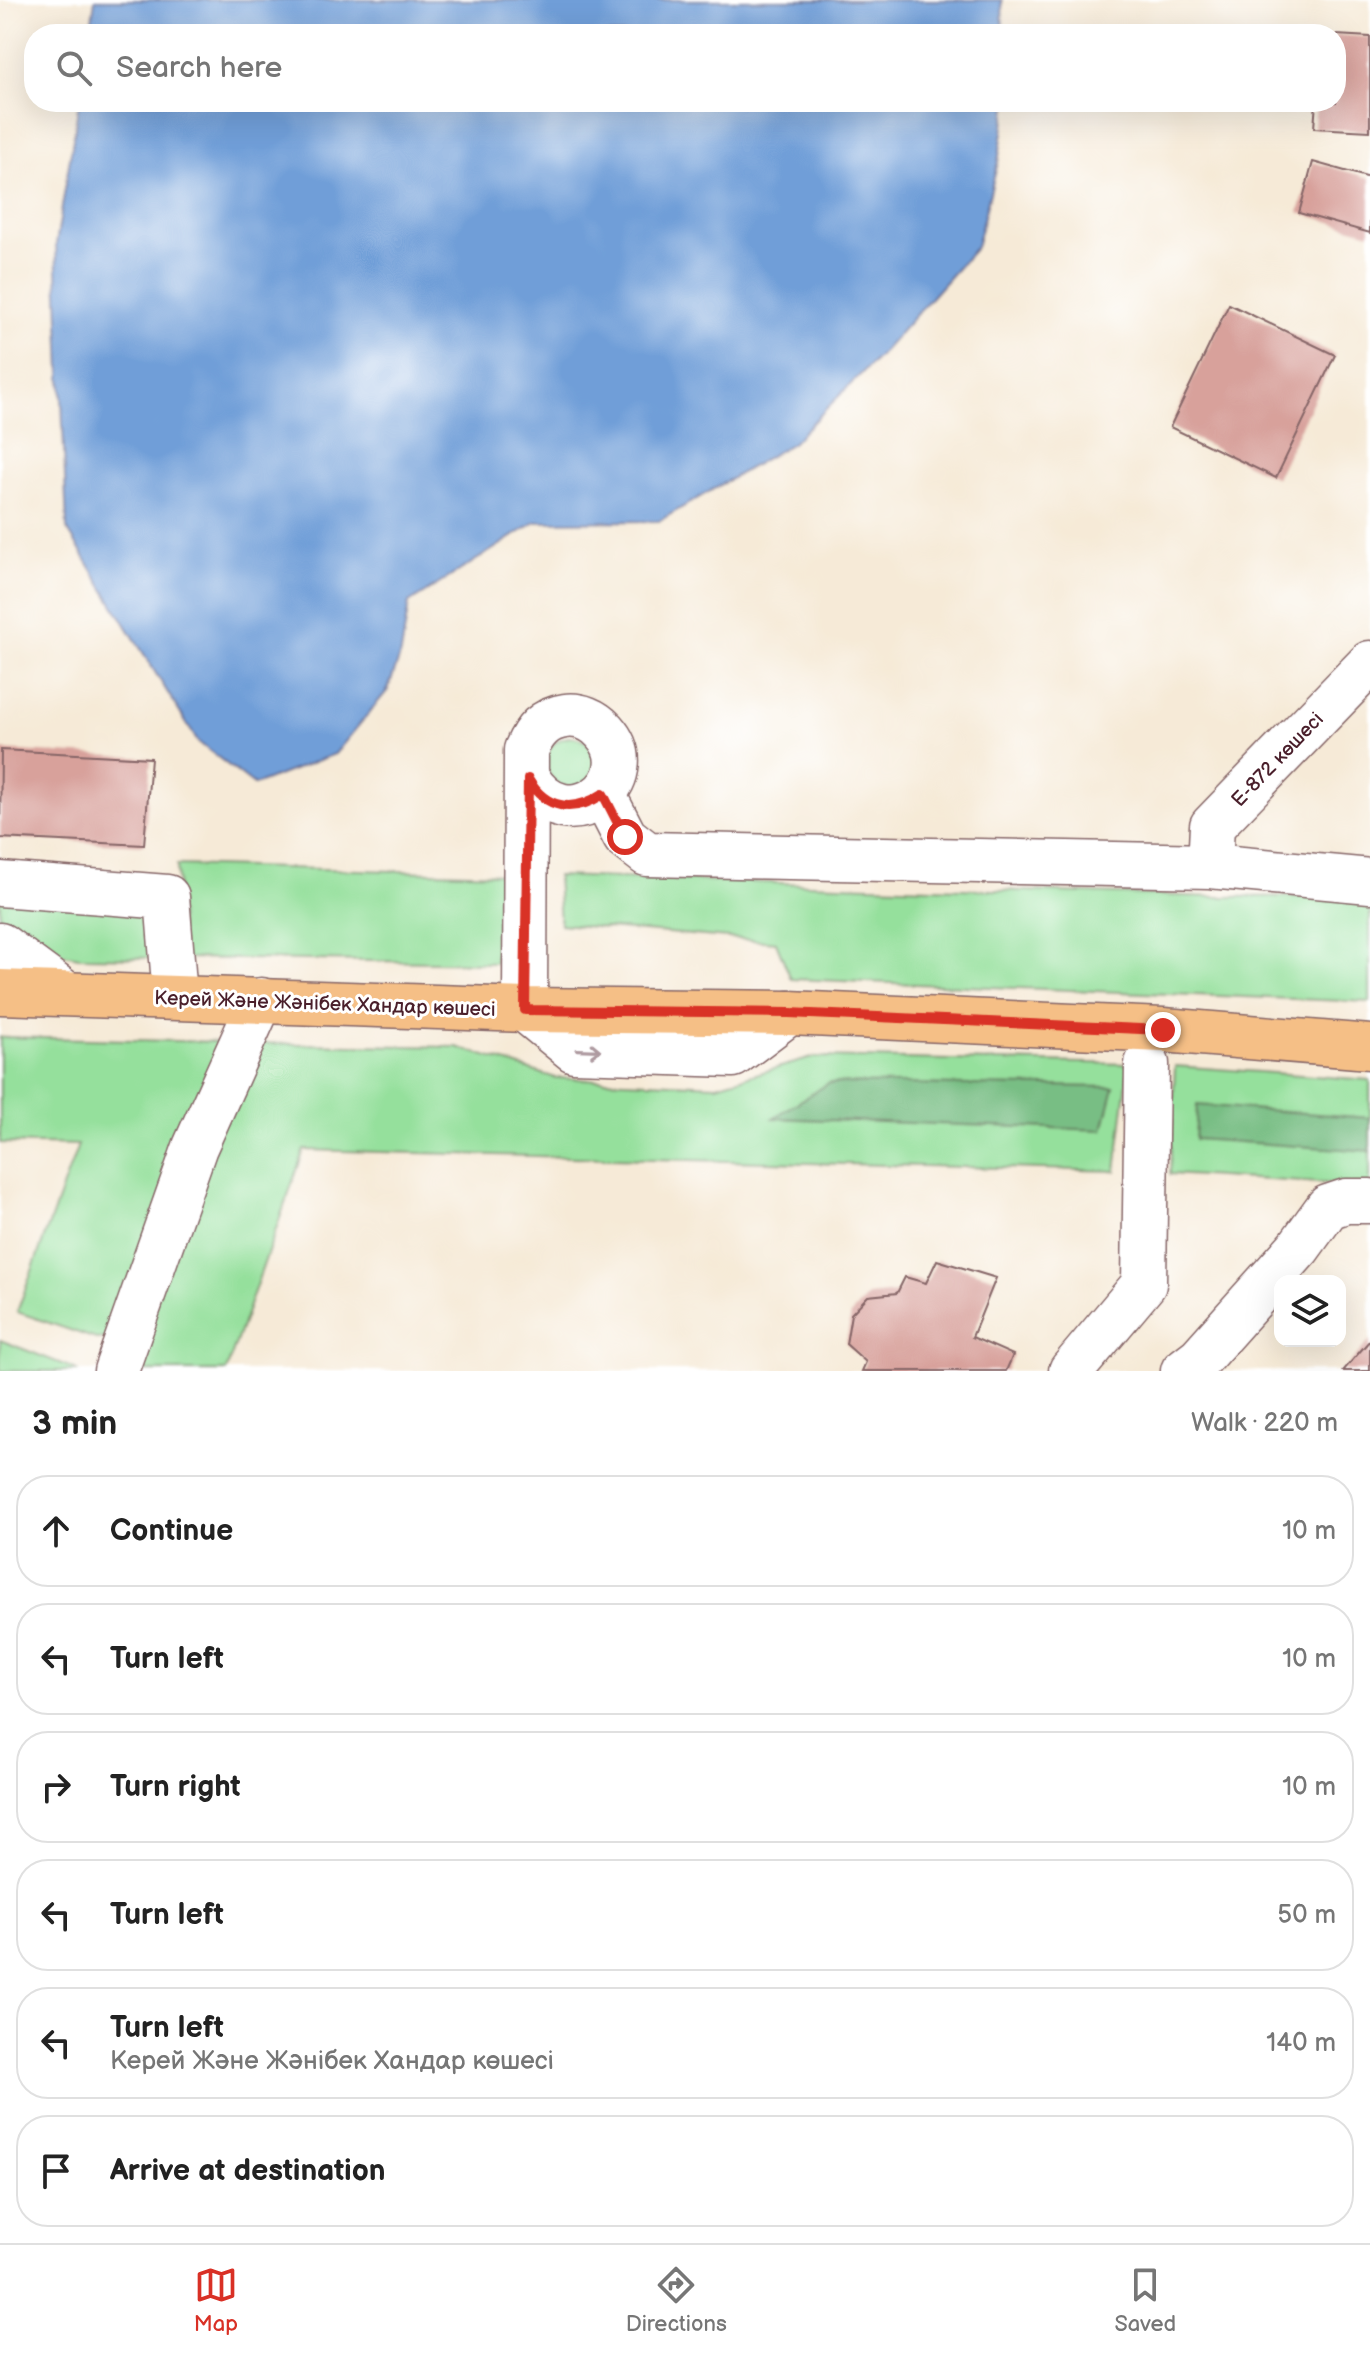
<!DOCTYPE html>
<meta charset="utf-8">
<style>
body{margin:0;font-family:"Balsamiq Sans",sans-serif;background:#f6f6f6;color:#222}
.controls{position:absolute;right:24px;bottom:24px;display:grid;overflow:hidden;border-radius:16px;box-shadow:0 8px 32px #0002}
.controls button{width:72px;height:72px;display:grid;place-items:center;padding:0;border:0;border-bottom:2px solid #e0e0e0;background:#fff;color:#222;font:40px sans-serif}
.stop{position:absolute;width:24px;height:24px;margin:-18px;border:6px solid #d93025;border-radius:50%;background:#fff}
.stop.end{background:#d93025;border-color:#fff;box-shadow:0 2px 8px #0008}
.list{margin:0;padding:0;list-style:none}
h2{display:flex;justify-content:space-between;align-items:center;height:104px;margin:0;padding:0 32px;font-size:34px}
h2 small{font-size:26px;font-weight:400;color:#767676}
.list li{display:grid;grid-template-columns:52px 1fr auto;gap:24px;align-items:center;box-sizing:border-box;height:112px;margin:0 16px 16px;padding:0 16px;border:2px solid #e0e0e0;border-radius:32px}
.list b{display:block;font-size:30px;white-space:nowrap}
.list p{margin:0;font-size:26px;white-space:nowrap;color:#767676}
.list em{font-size:26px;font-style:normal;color:#767676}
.icon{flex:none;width:44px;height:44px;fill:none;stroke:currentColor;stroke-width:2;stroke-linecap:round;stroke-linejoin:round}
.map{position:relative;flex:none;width:1370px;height:1371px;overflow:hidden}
.search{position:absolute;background:#fff;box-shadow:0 8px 32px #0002;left:24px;right:24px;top:24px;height:88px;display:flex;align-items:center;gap:20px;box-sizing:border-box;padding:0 28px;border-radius:32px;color:#767676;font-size:30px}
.sheet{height:872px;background:#fff}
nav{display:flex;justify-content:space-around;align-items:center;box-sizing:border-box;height:112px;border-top:2px solid #e0e0e0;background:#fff;font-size:22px;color:#767676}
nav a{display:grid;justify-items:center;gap:4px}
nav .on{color:#d93025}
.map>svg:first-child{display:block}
</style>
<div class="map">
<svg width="1370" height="1371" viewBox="0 0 1370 1371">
<rect width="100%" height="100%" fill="#fff"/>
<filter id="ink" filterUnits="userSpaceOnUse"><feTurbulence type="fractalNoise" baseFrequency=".0125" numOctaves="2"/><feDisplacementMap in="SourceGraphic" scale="16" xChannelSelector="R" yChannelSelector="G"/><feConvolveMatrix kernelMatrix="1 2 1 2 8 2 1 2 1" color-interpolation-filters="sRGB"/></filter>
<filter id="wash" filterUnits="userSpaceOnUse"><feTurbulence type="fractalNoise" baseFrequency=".006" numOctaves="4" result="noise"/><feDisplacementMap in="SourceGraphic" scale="32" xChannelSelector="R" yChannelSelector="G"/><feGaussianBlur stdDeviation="1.8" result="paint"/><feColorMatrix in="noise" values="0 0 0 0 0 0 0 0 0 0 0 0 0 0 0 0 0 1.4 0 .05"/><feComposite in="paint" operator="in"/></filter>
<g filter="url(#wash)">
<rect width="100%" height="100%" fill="#f6ead7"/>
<path fill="#95e09c" stroke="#708064" stroke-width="2" d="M546 762a25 25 0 1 1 50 0a25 25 0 1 1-50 0Z
M 177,865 L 503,874 L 495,963 L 181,958 Z
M 557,876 L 1216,897 L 1370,896 L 1370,1002 L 791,979 L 776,942 L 560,924 Z
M 0,884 L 155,894 L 160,958 L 79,957 L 0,942 Z
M 0,1037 L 221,1042 L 110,1338 L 96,1339 L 17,1312 L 78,1145 L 0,1143 Z
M 247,1043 L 457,1047 L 556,1078 L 717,1085 L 816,1057 L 1129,1064 L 1116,1171 L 304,1150 L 226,1371 L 127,1371 Z
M 1175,1066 L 1370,1080 L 1370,1186 L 1170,1174 Z
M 0,1340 L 75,1369 L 77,1371 L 0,1371 Z"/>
<path fill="#78be84" stroke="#616e58" stroke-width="2" d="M 829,1083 L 1114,1087 L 1103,1130 L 773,1118 Z
M 1197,1105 L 1370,1118 L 1370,1151 L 1195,1139 Z"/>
<path fill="#6f9ed8" stroke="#5c5e82" stroke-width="2" d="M 95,0 L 1002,0 L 1003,34 L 90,34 Z
M 79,102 L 1008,102 L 998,162 L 976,247 L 881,354 L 792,443 L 659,521 L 536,522 L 409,603 L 401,653 L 388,690 L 335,754 L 254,785 L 198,742 L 67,529 L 56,244 Z"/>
<g id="blocks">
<path fill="#d8a19b" d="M 1336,35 L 1370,37 L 1370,131 L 1314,128 L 1316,102 L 1336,102 Z
M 1313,162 L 1370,178 L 1370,233 L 1299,213 Z
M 1229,304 L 1335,355 L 1276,478 L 1170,427 Z
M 1,750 L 151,758 L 144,845 L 0,838 Z
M 937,1260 L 996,1278 L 972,1337 L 1013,1355 L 1006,1371 L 862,1371 L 866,1362 L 846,1344 L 851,1314 L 868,1296 L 897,1293 L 905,1277 L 926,1283 Z
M 1370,1340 L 1370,1371 L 1343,1371 Z"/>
</g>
</g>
<g filter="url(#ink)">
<use href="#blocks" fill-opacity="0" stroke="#866667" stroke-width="2"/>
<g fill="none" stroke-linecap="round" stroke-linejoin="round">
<g stroke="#866667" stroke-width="47">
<path id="minor" d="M 528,779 C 567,844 648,780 604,731 C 594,720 580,714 565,716 C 544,719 534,731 526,750 L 525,1010 L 574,1050 L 733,1055 L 789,1013
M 603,794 L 625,837 L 647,854 L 1210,866 L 1370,881
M 1210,866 L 1212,826 L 1370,663
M 0,884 L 167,897 L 175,997
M 0,945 L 65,993
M 116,1371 L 195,1147 L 261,1000
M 1071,1371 L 1144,1284 L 1147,1064
M 1183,1371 L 1200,1358 L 1299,1247 L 1328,1207 L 1346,1201 L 1370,1201"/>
</g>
<g stroke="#866667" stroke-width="47">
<path id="major" d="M 0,992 L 525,1010 L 789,1013 L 1163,1030 L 1370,1047"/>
</g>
<use href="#minor" stroke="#fff" stroke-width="44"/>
<use href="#major" stroke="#f5bf86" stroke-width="44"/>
</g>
<defs><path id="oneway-shaft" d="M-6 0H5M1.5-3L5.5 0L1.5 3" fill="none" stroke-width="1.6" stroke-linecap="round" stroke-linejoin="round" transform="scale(2)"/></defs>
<use stroke="#ae9aa0" href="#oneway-shaft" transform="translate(589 1050) rotate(2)"/>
</g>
<g fill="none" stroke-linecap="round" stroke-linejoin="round" filter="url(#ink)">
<path stroke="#d93025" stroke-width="10" d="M 625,837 L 603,794 C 574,813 546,810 528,779 L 525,1010 L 789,1013 L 1163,1030"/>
</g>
<g text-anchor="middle" stroke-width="6" stroke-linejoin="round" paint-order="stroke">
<g font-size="20" fill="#4a1f2b" stroke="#fff">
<text transform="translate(1277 759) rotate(-46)" y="7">Е-872 көшесі</text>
<text transform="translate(325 1003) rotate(2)" y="7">Керей Және Жәнібек Хандар көшесі</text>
</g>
</g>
</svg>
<div class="controls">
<button><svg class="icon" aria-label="layers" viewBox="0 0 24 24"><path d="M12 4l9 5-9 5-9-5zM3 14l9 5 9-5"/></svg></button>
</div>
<div class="stop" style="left:625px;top:837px"></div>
<div class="stop end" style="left:1163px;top:1030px"></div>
<div class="search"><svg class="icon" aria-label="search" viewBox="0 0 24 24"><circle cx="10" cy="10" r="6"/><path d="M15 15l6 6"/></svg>Search here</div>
</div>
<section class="sheet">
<h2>3 min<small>Walk · 220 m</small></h2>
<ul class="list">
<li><svg class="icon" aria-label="ahead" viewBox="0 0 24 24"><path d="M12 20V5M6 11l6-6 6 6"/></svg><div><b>Continue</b></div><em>10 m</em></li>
<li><svg class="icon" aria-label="left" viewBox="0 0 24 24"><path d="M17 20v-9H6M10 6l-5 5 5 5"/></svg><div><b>Turn left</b></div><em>10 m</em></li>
<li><svg class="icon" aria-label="right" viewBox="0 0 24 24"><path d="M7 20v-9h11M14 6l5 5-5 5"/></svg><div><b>Turn right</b></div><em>10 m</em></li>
<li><svg class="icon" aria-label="left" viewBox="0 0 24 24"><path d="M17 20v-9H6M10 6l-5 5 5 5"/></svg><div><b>Turn left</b></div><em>50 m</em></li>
<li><svg class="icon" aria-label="left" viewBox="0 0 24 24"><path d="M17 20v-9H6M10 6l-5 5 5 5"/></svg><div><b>Turn left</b><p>Керей Және Жәнібек Хандар көшесі</p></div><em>140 m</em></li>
<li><svg class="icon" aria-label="arrive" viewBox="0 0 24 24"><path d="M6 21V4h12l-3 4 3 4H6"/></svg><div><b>Arrive at destination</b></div></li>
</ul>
</section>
<nav>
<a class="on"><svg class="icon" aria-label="map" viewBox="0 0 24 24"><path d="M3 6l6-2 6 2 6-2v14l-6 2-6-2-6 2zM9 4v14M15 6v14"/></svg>Map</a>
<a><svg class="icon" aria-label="directions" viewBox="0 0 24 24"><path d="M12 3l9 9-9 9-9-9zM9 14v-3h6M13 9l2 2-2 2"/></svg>Directions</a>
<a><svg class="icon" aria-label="saved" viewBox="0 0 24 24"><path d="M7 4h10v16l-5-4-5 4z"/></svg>Saved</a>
</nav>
